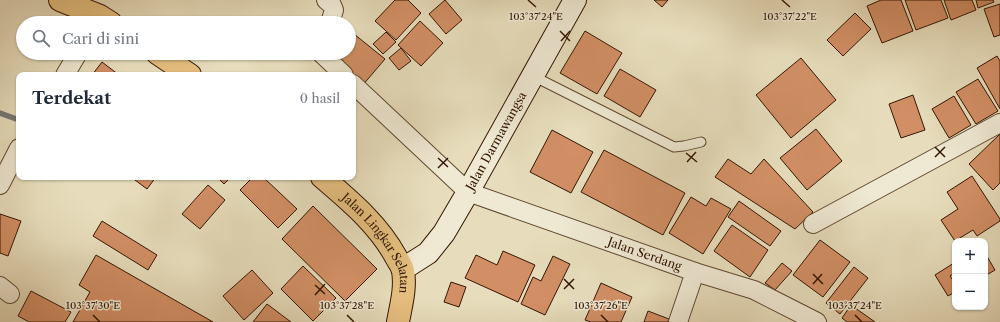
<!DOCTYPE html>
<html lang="id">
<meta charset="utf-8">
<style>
body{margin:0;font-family:"Libre Caslon Text",serif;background:#f6f6f7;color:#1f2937}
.controls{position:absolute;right:12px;bottom:12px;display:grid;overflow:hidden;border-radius:8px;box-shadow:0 1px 3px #0004}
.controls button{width:36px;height:36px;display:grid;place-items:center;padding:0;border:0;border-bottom:1px solid #e0e1e3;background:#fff;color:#1f2937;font:20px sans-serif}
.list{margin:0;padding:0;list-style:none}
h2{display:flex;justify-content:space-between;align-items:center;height:52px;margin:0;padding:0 16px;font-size:17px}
h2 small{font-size:13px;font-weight:400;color:#747a83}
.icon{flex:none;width:22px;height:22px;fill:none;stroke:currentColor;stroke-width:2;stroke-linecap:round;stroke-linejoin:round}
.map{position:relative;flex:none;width:1000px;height:322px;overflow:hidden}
.search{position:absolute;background:#fff;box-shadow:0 1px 3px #0004;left:16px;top:16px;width:340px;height:44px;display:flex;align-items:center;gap:10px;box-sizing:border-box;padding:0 14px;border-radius:22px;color:#747a83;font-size:15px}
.panel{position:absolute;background:#fff;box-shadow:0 1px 3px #0004;left:16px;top:72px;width:340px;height:108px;border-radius:8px}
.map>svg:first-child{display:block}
</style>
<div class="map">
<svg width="1000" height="322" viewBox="0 0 1000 322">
<rect width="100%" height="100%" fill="#e7ddbc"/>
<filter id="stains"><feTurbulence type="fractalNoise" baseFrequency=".005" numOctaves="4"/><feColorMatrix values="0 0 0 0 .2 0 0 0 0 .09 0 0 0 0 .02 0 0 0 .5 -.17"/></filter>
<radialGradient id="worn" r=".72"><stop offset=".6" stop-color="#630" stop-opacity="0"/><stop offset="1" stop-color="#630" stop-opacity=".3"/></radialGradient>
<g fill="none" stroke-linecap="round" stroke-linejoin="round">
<path stroke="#747773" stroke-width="5.5" d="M 0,113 L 19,120"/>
</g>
<path fill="#d28f65" stroke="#341603" d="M 395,0 L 408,0 L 421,13 L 396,40 L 375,21 Z
M 445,0 L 462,20 L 446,34 L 429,14 Z
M 654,0 L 668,0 L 662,7 Z
M 881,0 L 901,0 L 913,31 L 882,43 L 867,6 Z
M 905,0 L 941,0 L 948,18 L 916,30 Z
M 944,0 L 972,0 L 976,10 L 951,20 Z
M 976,0 L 993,0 L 994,2 L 978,8 Z
M 1000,4 L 1000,35 L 994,37 L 984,9 Z
M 855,13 L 871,29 L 843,56 L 827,40 Z
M 420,21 L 443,43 L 421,66 L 398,45 Z
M 349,30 L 385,59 L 362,86 L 353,78 L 353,75 L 349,75 L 328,53 L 349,53 Z
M 585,31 L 622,53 L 597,94 L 560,73 Z
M 386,32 L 396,42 L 383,54 L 373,44 Z
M 401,48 L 411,61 L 399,70 L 389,58 Z
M 54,53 L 66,53 L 63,58 Z
M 997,56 L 1000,61 L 1000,109 L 977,68 Z
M 801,58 L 836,100 L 791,138 L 756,95 Z
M 102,62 L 119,75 L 92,75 Z
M 620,69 L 656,90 L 640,117 L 604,96 Z
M 978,79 L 998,111 L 976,124 L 956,92 Z
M 913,95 L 925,130 L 901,138 L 889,104 Z
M 954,96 L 971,125 L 949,138 L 932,109 Z
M 816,129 L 842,161 L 807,190 L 780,158 Z
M 552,130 L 593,152 L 571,193 L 530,172 Z
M 1000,134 L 1000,183 L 993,190 L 969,164 Z
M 604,150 L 685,193 L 663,235 L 581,192 Z
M 728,159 L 751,174 L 764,159 L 813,212 L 795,229 L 715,177 Z
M 972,176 L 1000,219 L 1000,221 L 977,236 L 973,230 L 955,241 L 941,220 L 958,209 L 947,192 Z
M 131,177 L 156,177 L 147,189 Z
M 217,177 L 231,177 L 224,184 Z
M 253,177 L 263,177 L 297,209 L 278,228 L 240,190 Z
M 208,185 L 225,200 L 200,229 L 182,214 Z
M 691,197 L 706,206 L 711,198 L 731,209 L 703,254 L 669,233 Z
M 739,201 L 781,231 L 770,246 L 728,217 Z
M 313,206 L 377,269 L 345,301 L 282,239 Z
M 0,214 L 21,221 L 8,256 L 0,253 Z
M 102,221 L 157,255 L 148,270 L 93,236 Z
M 732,225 L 768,250 L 750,277 L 714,251 Z
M 820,240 L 850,262 L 823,297 L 793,275 Z
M 503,251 L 535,265 L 518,302 L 465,278 L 476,255 L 497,265 Z
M 985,253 L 995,270 L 985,276 Z
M 96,255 L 213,322 L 73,322 L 90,292 L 79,285 Z
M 553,256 L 570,264 L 545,315 L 521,304 L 533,277 L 541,281 Z
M 782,263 L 792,271 L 775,290 L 765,283 Z
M 954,263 L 955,273 L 950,276 L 955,283 L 955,292 L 948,296 L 935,275 Z
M 303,266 L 336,298 L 313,321 L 281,289 Z
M 854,267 L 868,278 L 840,314 L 826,303 Z
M 252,270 L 273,293 L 244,320 L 223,296 Z
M 451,282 L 466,287 L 459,307 L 444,302 Z
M 601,283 L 632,297 L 621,322 L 591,322 L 585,320 Z
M 31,291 L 71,312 L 65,322 L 29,322 L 18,316 Z
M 267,304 L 291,322 L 253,322 Z
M 851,305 L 875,322 L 847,322 L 842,318 Z
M 648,311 L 669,319 L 668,322 L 644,322 Z"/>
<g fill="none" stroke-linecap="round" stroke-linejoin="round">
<g stroke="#614831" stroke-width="11">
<path id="lane" d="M 533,76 L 674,147 L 684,146 L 701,142"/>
</g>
<g stroke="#614831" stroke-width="20">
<g id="street">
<path d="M 326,0 L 332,5 L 334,10 L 330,23"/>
<path d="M 321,53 L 344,75"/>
<path d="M 65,75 L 78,53"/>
<path id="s1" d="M 353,84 L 468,192 L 695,272 L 754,290 L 817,322"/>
<path d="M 0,185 L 19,148"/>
<path d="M 813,224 L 1000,123"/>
<path d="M 0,286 L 10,294"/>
<path d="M 678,322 L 695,272"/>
</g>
</g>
<g stroke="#341603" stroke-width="24">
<g id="secondary">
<path id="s2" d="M 403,269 L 428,253 L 444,233 L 468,192 L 575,0"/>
</g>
</g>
<g stroke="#341603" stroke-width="24">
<g id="highway">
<path d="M 60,0 L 100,16 L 111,23"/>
<path d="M 157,53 L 190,75"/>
<path id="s3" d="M 322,177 C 350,201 378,224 396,257 C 398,261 402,266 403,271 C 406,288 401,305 398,322"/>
</g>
</g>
<use href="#lane" stroke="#efe9d3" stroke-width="9"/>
<use href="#street" stroke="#efe9d3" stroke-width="18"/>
<use href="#secondary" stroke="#efe9d3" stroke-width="22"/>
<use href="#highway" stroke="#e4be7e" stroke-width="22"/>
</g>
<path fill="none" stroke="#341603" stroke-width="1.5" d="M 528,0 L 536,7M 782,0 L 790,7M 560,31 L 570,41M 561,41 L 570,31M 935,147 L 945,157M 686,153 L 697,162M 935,157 L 945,147M 438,158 L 448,167M 687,162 L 696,152M 438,168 L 448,158M 813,274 L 823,284M 564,279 L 574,289M 813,284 L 822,274M 315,285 L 325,294M 564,289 L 574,279M 315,295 L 325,284M 93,315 L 100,322M 347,315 L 354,322M 601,315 L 608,322M 855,315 L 862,322"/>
<g text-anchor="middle" stroke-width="3" stroke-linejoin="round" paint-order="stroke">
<g font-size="12" fill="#341603" stroke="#efe9d3">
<text dy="4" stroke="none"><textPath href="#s2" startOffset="161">Jalan Darmawangsa</textPath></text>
<text dy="4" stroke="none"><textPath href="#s3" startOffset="88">Jalan Lingkar Selatan</textPath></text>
<text dy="4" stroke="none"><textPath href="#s1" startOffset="345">Jalan Serdang</textPath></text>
</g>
</g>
<g font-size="10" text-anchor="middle" fill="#341603" stroke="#efe9d3" stroke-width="3" stroke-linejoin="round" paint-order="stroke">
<text x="536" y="20">103°37'24"E</text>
<text x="790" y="20">103°37'22"E</text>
<text x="93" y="309">103°37'30"E</text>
<text x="347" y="309">103°37'28"E</text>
<text x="601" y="309">103°37'26"E</text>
<text x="855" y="309">103°37'24"E</text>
</g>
<rect width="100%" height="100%" filter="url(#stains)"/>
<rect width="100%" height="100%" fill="url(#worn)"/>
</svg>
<div class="controls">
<button>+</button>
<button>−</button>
</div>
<div class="search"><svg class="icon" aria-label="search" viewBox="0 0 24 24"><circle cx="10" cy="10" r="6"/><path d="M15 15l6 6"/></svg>Cari di sini</div>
<section class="panel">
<h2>Terdekat<small>0 hasil</small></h2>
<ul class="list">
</ul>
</section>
</div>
